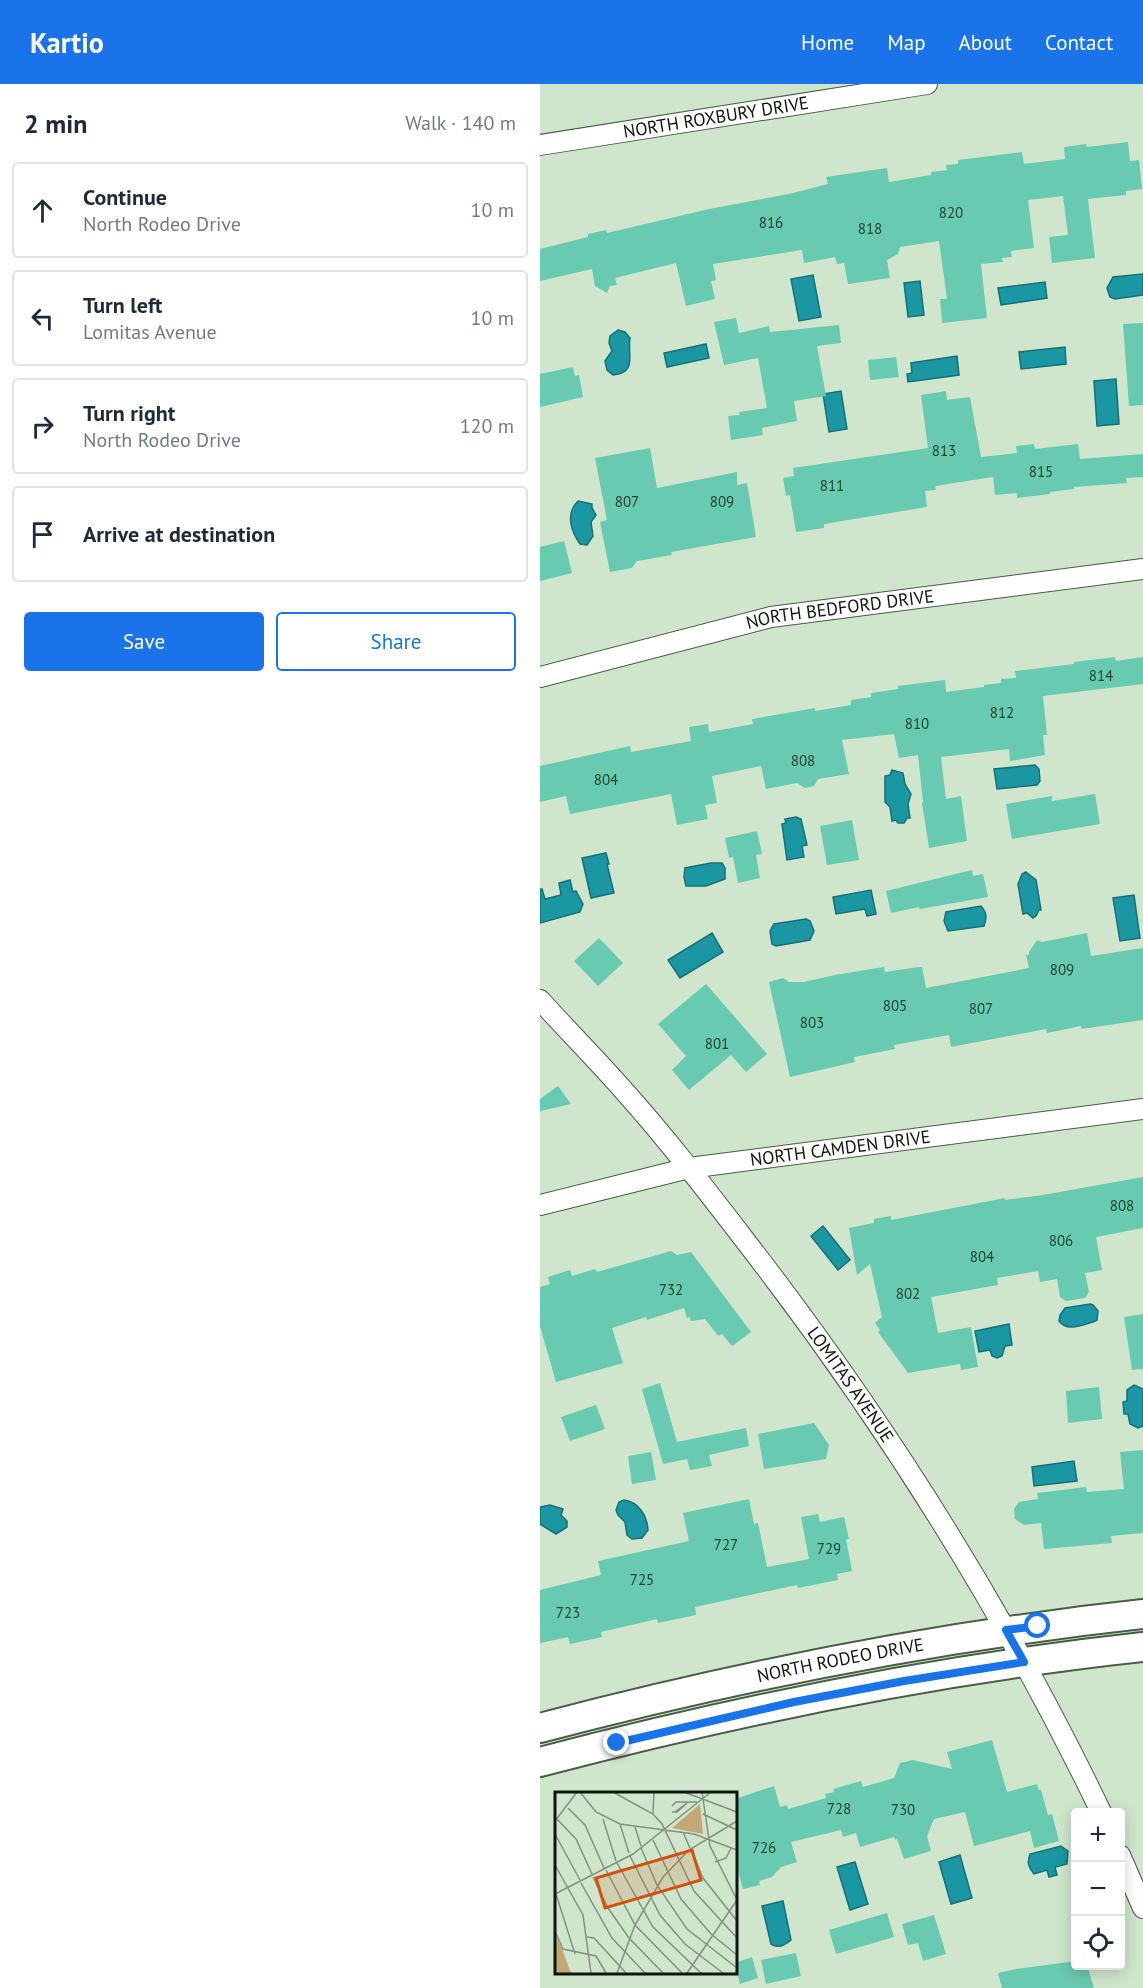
<!DOCTYPE html>
<meta charset="utf-8">
<style>
body{margin:0;font-family:"PT Sans",sans-serif;background:#f2f2f3;color:#1f2937}
.controls{position:absolute;right:18px;bottom:18px;display:grid;overflow:hidden;border-radius:6px;box-shadow:0 3px 15px #0003}
.controls button{width:54px;height:54px;display:grid;place-items:center;padding:0;border:0;border-bottom:2px solid #e0e1e3;background:#fff;color:#1f2937;font:30px sans-serif}
.stop{position:absolute;width:18px;height:18px;margin:-14px;border:4px solid #1a73e8;border-radius:50%;background:#fff}
.stop.end{background:#1a73e8;border-color:#fff;box-shadow:0 2px 6px #0008}
.list{margin:0;padding:0;list-style:none}
h2{display:flex;justify-content:space-between;align-items:center;height:78px;margin:0;padding:0 24px;font-size:26px}
h2 small{font-size:20px;font-weight:400;color:#747a83}
.list li{display:grid;grid-template-columns:39px 1fr auto;gap:18px;align-items:center;box-sizing:border-box;height:96px;margin:0 12px 12px;padding:0 12px;border:2px solid #e0e1e3;border-radius:6px}
.list b{display:block;font-size:22px;white-space:nowrap}
.list p{margin:0;font-size:20px;white-space:nowrap;color:#747a83}
.list em{font-size:20px;font-style:normal;color:#747a83}
.actions{display:flex;gap:12px;padding:18px 24px}
.actions a{flex:1;padding:14px 0;border:2px solid #1a73e8;border-radius:6px;text-align:center;font-size:21px;color:#1a73e8}
.actions .main{background:#1a73e8;color:#fff}
.icon{flex:none;width:33px;height:33px;fill:none;stroke:currentColor;stroke-width:2;stroke-linecap:round;stroke-linejoin:round}
.map{position:relative;flex:none;width:603px;height:1904px;overflow:hidden}
header{display:flex;align-items:center;gap:36px;box-sizing:border-box;height:84px;padding:0 30px;background:#1a73e8;color:#fff}
header strong{font-size:28px}
nav{display:flex;gap:33px;margin-inline-start:auto;font-size:21px}
main{display:flex}
aside{flex:1;background:#fff}
.map>svg:first-child{display:block}
</style>
<header>
<strong>Kartio</strong>
<nav><a>Home</a><a>Map</a><a>About</a><a>Contact</a></nav>
</header>
<main>
<aside>
<h2>2 min<small>Walk · 140 m</small></h2>
<ul class="list">
<li><svg class="icon" aria-label="ahead" viewBox="0 0 24 24"><path d="M12 20V5M6 11l6-6 6 6"/></svg><div><b>Continue</b><p>North Rodeo Drive</p></div><em>10 m</em></li>
<li><svg class="icon" aria-label="left" viewBox="0 0 24 24"><path d="M17 20v-9H6M10 6l-5 5 5 5"/></svg><div><b>Turn left</b><p>Lomitas Avenue</p></div><em>10 m</em></li>
<li><svg class="icon" aria-label="right" viewBox="0 0 24 24"><path d="M7 20v-9h11M14 6l5 5-5 5"/></svg><div><b>Turn right</b><p>North Rodeo Drive</p></div><em>120 m</em></li>
<li><svg class="icon" aria-label="arrive" viewBox="0 0 24 24"><path d="M6 21V4h12l-3 4 3 4H6"/></svg><div><b>Arrive at destination</b></div></li>
</ul>
<div class="actions"><a class="main">Save</a><a>Share</a></div>
</aside>
<div class="map">
<svg width="603" height="1904" viewBox="0 0 603 1904">
<rect width="100%" height="100%" fill="#cfe6cc"/>
<path fill="#1a97a3" stroke="#167076" stroke-width="1.5" d="M 603,190 L 603,211 L 575,215 L 570,213 L 567,204 L 573,193 Z
M 273,191 L 281,233 L 259,237 L 251,195 Z
M 380,197 L 384,231 L 368,233 L 364,199 Z
M 505,198 L 507,214 L 461,221 L 458,204 Z
M 78,246 L 85,248 L 90,254 C 87,269 98,289 73,291 L 67,286 L 65,277 L 72,267 L 69,259 L 70,252 Z
M 166,260 L 169,274 L 127,283 L 124,269 Z
M 525,263 L 526,280 L 481,285 L 479,268 Z
M 417,272 L 419,291 L 368,298 L 367,290 L 372,289 L 371,279 Z
M 576,295 L 579,340 L 557,342 L 554,297 Z
M 301,307 L 307,345 L 289,348 L 283,310 Z
M 38,417 L 52,420 L 52,424 L 56,431 L 51,438 L 53,452 L 47,461 L 40,460 C 31,447 25,430 38,417 Z
M 495,681 L 499,685 L 500,697 L 497,701 L 457,705 L 454,685 Z
M 352,686 L 363,689 L 365,700 L 371,710 L 368,720 L 370,734 L 367,734 L 364,739 L 358,739 L 356,736 L 352,737 L 350,723 L 345,718 L 345,692 L 350,691 Z
M 256,733 L 261,735 L 267,761 L 262,762 L 264,773 L 247,776 L 242,740 L 246,739 L 245,735 Z
M 66,769 L 69,780 L 67,780 L 74,809 L 51,814 L 42,774 Z
M 171,779 L 182,779 L 185,784 L 185,795 L 166,802 L 146,802 L 144,793 L 145,784 Z
M 486,788 L 496,796 L 501,826 L 499,826 L 496,832 L 493,834 L 487,829 L 483,830 L 478,800 L 482,790 Z
M 30,796 L 33,808 L 36,807 L 43,820 L 40,828 L 0,839 L 0,805 L 2,805 L 5,815 L 21,811 L 19,799 Z
M 331,806 L 336,830 L 327,832 L 325,825 L 296,830 L 293,813 Z
M 594,811 L 600,854 L 580,857 L 573,814 Z
M 441,822 C 447,829 447,834 444,842 L 408,847 L 404,837 L 406,828 Z
M 266,835 L 270,837 L 274,847 L 270,856 L 236,862 L 232,860 L 230,847 L 234,840 Z
M 172,849 L 183,868 L 140,894 L 128,876 Z
M 283,1142 L 310,1176 L 298,1186 L 271,1152 Z
M 550,1220 L 553,1221 L 558,1227 L 557,1236 L 553,1238 C 542,1241 527,1248 519,1237 L 520,1231 L 525,1224 Z
M 469,1240 L 472,1261 L 465,1262 L 462,1272 L 457,1274 L 452,1272 L 450,1266 L 439,1268 L 435,1247 Z
M 594,1301 L 603,1305 L 603,1342 L 598,1344 L 590,1340 L 588,1330 L 584,1330 L 583,1318 L 587,1317 L 587,1306 Z
M 534,1377 L 537,1397 L 494,1402 L 492,1383 Z
M 84,1416 C 99,1418 107,1432 108,1446 L 102,1454 L 92,1455 L 87,1451 L 85,1438 L 78,1431 L 76,1426 L 79,1418 Z
M 10,1421 L 23,1425 L 21,1431 L 27,1437 L 27,1443 L 16,1450 L 0,1440 L 0,1423 Z
M 521,1762 L 528,1767 L 527,1780 L 515,1783 L 517,1791 L 509,1793 L 507,1786 L 494,1790 C 488,1782 487,1779 490,1770 Z
M 420,1771 L 432,1814 L 411,1820 L 399,1778 Z
M 315,1778 L 328,1820 L 310,1826 L 297,1783 Z
M 243,1817 L 251,1856 C 245,1861 239,1865 231,1860 L 222,1822 Z"/>
<path fill="#68cab0" d="M 588,58 L 590,77 L 599,76 L 602,105 L 586,107 L 586,111 L 548,115 L 555,174 L 512,179 L 509,153 L 528,151 L 523,112 L 488,116 L 494,164 L 471,167 L 472,173 L 462,174 L 463,178 L 441,180 L 447,234 L 402,239 L 400,215 L 407,215 L 399,157 L 360,163 L 358,170 L 347,176 L 350,194 L 308,200 L 304,179 L 297,180 L 295,173 L 264,179 L 262,166 L 173,180 L 176,196 L 171,197 L 175,215 L 146,222 L 136,179 L 75,194 L 77,201 L 70,202 L 67,209 L 55,202 L 52,185 L 0,197 L 0,165 L 48,153 L 48,150 L 66,146 L 67,149 L 169,125 L 249,110 L 288,100 L 286,93 L 347,84 L 349,98 L 391,91 L 391,88 L 407,86 L 406,81 L 418,80 L 418,76 L 482,68 L 484,80 L 525,75 L 524,63 L 546,60 L 547,63 Z
M 196,234 L 199,249 L 229,242 L 230,248 L 299,241 L 301,259 L 277,262 L 286,312 L 254,317 L 257,337 L 222,344 L 223,351 L 191,356 L 188,332 L 200,331 L 199,328 L 227,324 L 218,274 L 184,281 L 174,238 Z
M 603,239 L 603,321 L 589,322 L 583,240 Z
M 356,273 L 359,293 L 330,296 L 328,276 Z
M 33,283 L 35,292 L 39,291 L 43,313 L 0,323 L 0,290 Z
M 406,307 L 407,316 L 430,313 L 441,373 L 477,369 L 476,362 L 494,360 L 495,365 L 538,360 L 540,375 L 603,370 L 603,393 L 586,394 L 587,399 L 534,403 L 534,405 L 510,408 L 510,410 L 477,414 L 477,409 L 455,411 L 453,393 L 395,402 L 396,406 L 385,407 L 387,423 L 284,440 L 284,444 L 256,448 L 250,411 L 246,412 L 243,394 L 254,392 L 253,384 L 388,364 L 381,311 Z
M 110,364 L 117,404 L 197,388 L 197,401 L 207,399 L 216,453 L 131,468 L 132,471 L 97,477 L 92,484 L 70,488 L 60,438 L 67,436 L 55,374 Z
M 24,457 L 32,489 L 0,497 L 0,463 Z
M 575,573 L 576,577 L 603,573 L 603,600 L 503,612 L 507,651 L 503,651 L 505,671 L 470,677 L 469,665 L 401,673 L 406,715 L 421,712 L 427,757 L 389,764 L 382,719 L 383,718 L 378,671 L 359,674 L 354,650 L 302,656 L 309,690 L 278,695 L 274,702 L 265,704 L 257,699 L 226,705 L 221,682 L 172,692 L 177,719 L 165,721 L 168,735 L 137,741 L 131,710 L 30,730 L 26,712 L 0,718 L 0,682 L 90,662 L 91,668 L 151,657 L 149,643 L 168,640 L 169,648 L 213,640 L 212,635 L 275,624 L 275,627 L 311,621 L 311,616 L 331,613 L 331,609 L 358,605 L 358,602 L 405,596 L 406,608 L 444,603 L 444,601 L 461,599 L 461,595 L 476,594 L 475,587 L 534,580 L 534,578 Z
M 555,710 L 560,740 L 472,755 L 466,720 L 512,712 L 512,717 Z
M 312,736 L 319,776 L 287,781 L 280,742 Z
M 217,747 L 222,770 L 216,771 L 220,794 L 198,799 L 193,773 L 189,774 L 185,754 Z
M 432,786 L 433,792 L 443,790 L 448,813 L 380,825 L 379,823 L 351,829 L 346,807 Z
M 547,849 L 551,872 L 603,864 L 603,936 L 541,945 L 541,942 L 507,949 L 506,945 L 411,963 L 409,951 L 354,961 L 355,965 L 314,973 L 315,978 L 250,993 L 229,898 L 243,894 L 249,898 L 264,898 L 295,891 L 344,883 L 345,888 L 378,883 L 382,883 L 386,904 L 489,884 L 486,871 L 489,871 L 489,868 L 497,856 L 502,858 Z
M 59,854 L 83,879 L 58,902 L 34,877 Z
M 166,900 L 227,970 L 206,988 L 191,971 L 149,1006 L 132,986 L 146,972 L 118,940 Z
M 18,1002 L 31,1020 L 0,1027 L 0,1015 Z
M 603,1093 L 603,1144 L 556,1153 L 562,1186 L 545,1189 L 549,1208 L 545,1214 L 526,1217 L 520,1213 L 517,1195 L 500,1198 L 498,1187 L 457,1194 L 458,1201 L 391,1213 L 398,1249 L 431,1243 L 438,1283 L 421,1286 L 420,1280 L 368,1289 L 338,1248 L 340,1246 L 335,1239 L 342,1233 L 330,1180 L 317,1191 L 309,1144 L 334,1139 L 334,1135 L 351,1132 L 351,1136 L 465,1114 L 465,1116 L 503,1111 Z
M 131,1167 L 137,1171 L 151,1168 L 211,1248 L 192,1262 L 182,1250 L 178,1252 L 165,1235 L 151,1237 L 150,1233 L 147,1234 L 144,1224 L 107,1236 L 106,1233 L 72,1244 L 83,1279 L 16,1298 L 0,1242 L 0,1203 L 10,1200 L 8,1193 L 30,1186 L 32,1192 L 55,1185 L 57,1188 Z
M 603,1230 L 603,1285 L 592,1286 L 584,1233 Z
M 120,1299 L 137,1358 L 206,1344 L 209,1362 L 169,1371 L 172,1382 L 150,1386 L 147,1375 L 123,1380 L 102,1305 Z
M 559,1303 L 562,1335 L 528,1339 L 526,1307 Z
M 56,1321 L 65,1345 L 30,1357 L 21,1333 Z
M 274,1339 L 289,1361 L 286,1375 L 224,1385 L 218,1350 Z
M 603,1366 L 603,1449 L 571,1452 L 572,1459 L 504,1465 L 501,1439 L 484,1441 L 475,1435 L 474,1425 L 479,1418 L 498,1415 L 497,1409 L 546,1403 L 547,1408 L 584,1405 L 580,1368 Z
M 111,1368 L 116,1396 L 92,1400 L 88,1372 Z
M 209,1415 L 214,1440 L 218,1439 L 227,1483 L 269,1475 L 261,1433 L 278,1430 L 280,1438 L 304,1433 L 309,1455 L 306,1455 L 312,1487 L 297,1490 L 298,1496 L 258,1504 L 257,1501 L 155,1523 L 156,1531 L 118,1539 L 117,1535 L 61,1548 L 62,1553 L 30,1560 L 28,1553 L 0,1559 L 0,1506 L 61,1491 L 58,1477 L 149,1457 L 143,1429 Z
M 452,1656 L 467,1708 L 497,1700 L 499,1706 L 501,1706 L 508,1731 L 512,1730 L 519,1757 L 494,1764 L 490,1747 L 434,1762 L 425,1728 L 394,1735 L 387,1752 L 391,1767 L 364,1775 L 357,1755 L 355,1756 L 354,1753 L 320,1763 L 316,1749 L 303,1753 L 301,1746 L 251,1758 L 257,1778 L 241,1783 L 232,1793 L 219,1797 L 220,1801 L 203,1805 L 195,1776 L 195,1715 L 234,1702 L 240,1723 L 247,1721 L 248,1725 L 286,1714 L 285,1710 L 294,1708 L 293,1705 L 321,1697 L 323,1703 L 354,1694 L 360,1679 L 373,1676 L 412,1685 L 407,1668 Z
M 347,1829 L 354,1853 L 296,1870 L 289,1846 Z
M 394,1831 L 406,1870 L 383,1877 L 378,1859 L 368,1861 L 362,1840 Z
M 256,1869 L 261,1892 L 226,1900 L 221,1876 Z
M 212,1873 L 218,1894 L 200,1900 L 195,1879 Z
M 536,1877 L 536,1881 L 547,1881 L 554,1904 L 462,1904 L 458,1889 L 476,1885 Z"/>
<g fill="none" stroke-linecap="round" stroke-linejoin="round">
<g stroke="#485c46" stroke-width="22">
<g id="street">
<path id="s1" d="M 0,61 L 387,0"/>
<path id="s2" d="M 0,593 L 231,533 L 603,485"/>
<path id="s3" d="M 0,916 C 28,947 57,976 85,1008 C 128,1056 167,1107 207,1159 C 344,1336 464,1526 561,1728"/>
<path id="s4" d="M 0,1121 L 149,1084 L 603,1025"/>
<path d="M 580,1771 L 603,1824"/>
</g>
</g>
<g stroke="#485c46" stroke-width="32">
<g id="secondary">
<path id="s5" d="M 0,1644 C 198,1592 399,1552 603,1530"/>
<path d="M 0,1678 C 198,1626 399,1585 603,1563"/>
</g>
</g>
<use href="#street" stroke="#fff" stroke-width="20"/>
<use href="#secondary" stroke="#fff" stroke-width="28"/>
</g>
<g fill="none" stroke-linecap="round" stroke-linejoin="round">
<path stroke="#1a73e8" stroke-width="8" d="M 77,1659 L 254,1618 L 364,1597 L 484,1578 L 466,1546 L 498,1542"/>
</g>
<g text-anchor="middle" stroke-width="4.5" stroke-linejoin="round" paint-order="stroke">
<g font-size="15" fill="#244235">
<text x="411" y="134">820</text>
<text x="231" y="144">816</text>
<text x="330" y="150">818</text>
<text x="404" y="372">813</text>
<text x="501" y="393">815</text>
<text x="292" y="407">811</text>
<text x="87" y="423">807</text>
<text x="182" y="423">809</text>
<text x="561" y="597">814</text>
<text x="462" y="634">812</text>
<text x="377" y="645">810</text>
<text x="263" y="682">808</text>
<text x="66" y="701">804</text>
<text x="522" y="891">809</text>
<text x="355" y="927">805</text>
<text x="441" y="930">807</text>
<text x="272" y="944">803</text>
<text x="177" y="965">801</text>
<text x="582" y="1127">808</text>
<text x="521" y="1162">806</text>
<text x="442" y="1178">804</text>
<text x="131" y="1211">732</text>
<text x="368" y="1215">802</text>
<text x="186" y="1466">727</text>
<text x="289" y="1470">729</text>
<text x="102" y="1501">725</text>
<text x="28" y="1534">723</text>
<text x="299" y="1730">728</text>
<text x="363" y="1731">730</text>
<text x="224" y="1769">726</text>
</g>
<g font-size="18" fill="#0d150c" stroke="#cfe6cc">
<text dy="6" stroke="none"><textPath href="#s1" startOffset="178">NORTH ROXBURY DRIVE</textPath></text>
<text dy="6" stroke="none"><textPath href="#s2" startOffset="308">NORTH BEDFORD DRIVE</textPath></text>
<text dy="6" stroke="none"><textPath href="#s4" startOffset="306">NORTH CAMDEN DRIVE</textPath></text>
<text dy="6" stroke="none"><textPath href="#s3" startOffset="495">LOMITAS AVENUE</textPath></text>
<text dy="6" stroke="none"><textPath href="#s5" startOffset="308">NORTH RODEO DRIVE</textPath></text>
</g>
</g>
<g transform="translate(15 1708)">
<rect width="182" height="182" fill="#cfe6cc"/>
<path d="M 145,12 L 148,42 L 117,36 ZM 0,142 L 7,157 L 16,181 L 0,181 Z" fill="#c5a676"/>
<path fill="none" stroke="#81927f" stroke-width="1.5" d="M 25,0 L 41,20 L 65,32 L 139,42 L 182,58M 58,0 L 98,22 L 107,32 L 139,99 L 182,146M 129,0 L 182,20M 147,0 L 155,54 L 182,108M 117,14 L 121,10 L 142,10M 13,16 L 30,33 L 49,76M 117,20 L 122,20 L 132,11 L 120,20M 98,22 L 99,0M 148,22 L 182,38M 0,25 L 21,47 L 37,82M 48,27 L 61,69M 0,29 L 22,0M 65,32 L 74,61M 80,35 L 86,54M 128,40 L 148,86 L 182,129M 0,42 L 25,88M 98,48 L 126,107 L 156,142 L 182,163M 86,56 L 102,93 L 132,137 L 182,176M 75,64 L 105,123 L 130,152 L 168,181M 160,70 L 171,66 L 176,56M 62,71 L 98,135 L 146,181M 0,73 L 28,123 L 36,181M 51,78 L 80,133 L 127,181M 38,85 L 53,116 L 74,146 L 108,181M 26,91 L 57,146 L 90,181M 0,102 L 78,62 L 156,0M 1,102 L 20,162M 0,139 L 8,157 L 41,164 L 51,181M 32,145 L 39,146 L 71,181M 62,181 L 80,133 L 108,85 L 134,58 L 182,29M 132,181 L 182,108"/>
<path fill="#d2520c" fill-opacity="0.15" stroke="#d2520c" stroke-width="3" d="M 137,58 L 146,88 L 50,116 L 41,86 Z"/>
<rect width="182" height="182" fill="none" stroke="#0d150c" stroke-width="3"/>
</g>
</svg>
<div class="controls">
<button>+</button>
<button>−</button>
<button><svg class="icon" aria-label="locate" viewBox="0 0 24 24"><circle cx="12" cy="12" r="6"/><path d="M12 2v4M12 18v4M2 12h4M18 12h4"/></svg></button>
</div>
<div class="stop" style="left:498px;top:1542px"></div>
<div class="stop end" style="left:77px;top:1659px"></div>
</div>
</main>
